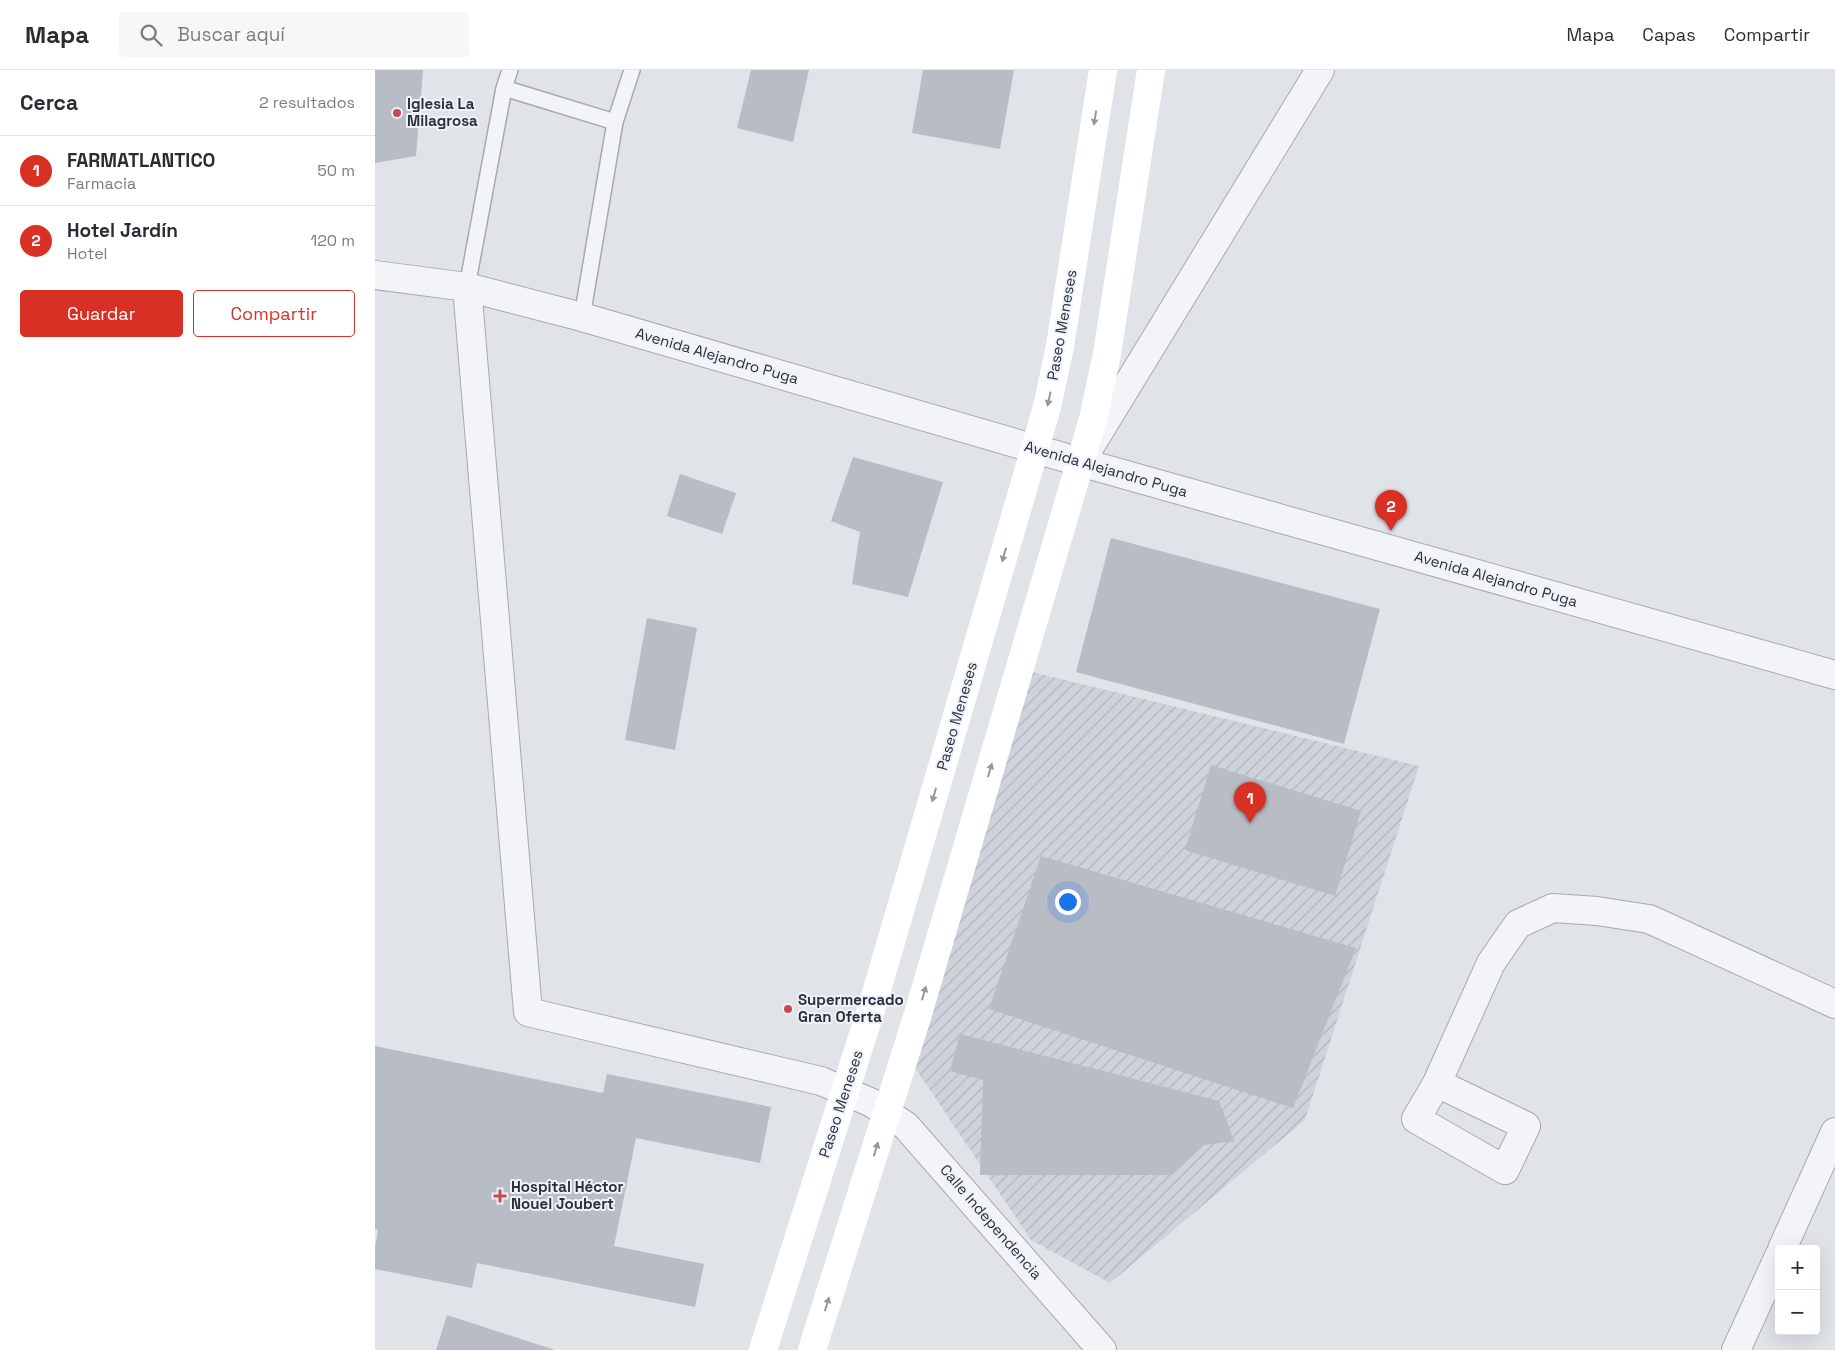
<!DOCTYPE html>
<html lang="es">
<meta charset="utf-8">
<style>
body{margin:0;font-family:"Space Grotesk",sans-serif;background:#f7f7f7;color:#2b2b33}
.controls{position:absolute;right:15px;bottom:15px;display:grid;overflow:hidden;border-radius:5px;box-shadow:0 5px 20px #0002}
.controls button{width:45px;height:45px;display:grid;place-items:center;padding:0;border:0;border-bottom:1px solid #e1e1e2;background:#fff;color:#2b2b33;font:25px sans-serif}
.you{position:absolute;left:692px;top:831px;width:18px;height:18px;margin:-12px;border:4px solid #fff;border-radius:50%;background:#1a73e8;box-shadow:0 0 0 8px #1a73e833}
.badge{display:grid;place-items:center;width:32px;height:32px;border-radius:50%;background:#d93025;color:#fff;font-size:16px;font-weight:700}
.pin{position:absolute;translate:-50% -41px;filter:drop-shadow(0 1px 2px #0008)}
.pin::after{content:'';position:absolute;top:26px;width:18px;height:15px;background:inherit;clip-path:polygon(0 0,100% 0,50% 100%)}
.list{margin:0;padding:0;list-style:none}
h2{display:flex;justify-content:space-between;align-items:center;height:65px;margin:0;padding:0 20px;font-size:21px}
h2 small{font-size:16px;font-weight:400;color:#7c7c81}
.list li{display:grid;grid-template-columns:32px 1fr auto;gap:15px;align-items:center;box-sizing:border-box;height:70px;padding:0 20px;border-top:1px solid #e1e1e2}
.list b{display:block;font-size:19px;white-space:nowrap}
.list p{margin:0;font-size:16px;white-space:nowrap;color:#7c7c81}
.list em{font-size:16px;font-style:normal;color:#7c7c81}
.actions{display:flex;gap:10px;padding:15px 20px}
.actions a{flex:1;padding:11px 0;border:1px solid #d93025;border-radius:5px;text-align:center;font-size:18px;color:#d93025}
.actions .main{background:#d93025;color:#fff}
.icon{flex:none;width:28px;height:28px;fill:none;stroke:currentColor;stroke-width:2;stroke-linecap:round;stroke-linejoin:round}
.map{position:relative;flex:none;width:1460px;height:1280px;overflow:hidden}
header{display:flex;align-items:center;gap:30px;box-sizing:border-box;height:70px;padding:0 25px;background:#fff;border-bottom:1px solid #e1e1e2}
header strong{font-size:24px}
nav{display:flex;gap:28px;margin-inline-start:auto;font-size:18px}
.search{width:350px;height:45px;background:#f7f7f7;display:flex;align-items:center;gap:12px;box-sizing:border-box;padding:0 18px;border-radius:5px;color:#7c7c81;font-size:19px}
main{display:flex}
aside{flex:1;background:#fff}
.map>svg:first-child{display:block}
</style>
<header>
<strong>Mapa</strong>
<div class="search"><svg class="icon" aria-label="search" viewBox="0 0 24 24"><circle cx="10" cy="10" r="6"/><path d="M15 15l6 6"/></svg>Buscar aquí</div>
<nav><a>Mapa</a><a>Capas</a><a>Compartir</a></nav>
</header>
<main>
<aside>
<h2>Cerca<small>2 resultados</small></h2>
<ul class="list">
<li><span class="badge">1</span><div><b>FARMATLANTICO</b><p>Farmacia</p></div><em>50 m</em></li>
<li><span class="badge">2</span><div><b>Hotel Jardín</b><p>Hotel</p></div><em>120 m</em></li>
</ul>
<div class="actions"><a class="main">Guardar</a><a>Compartir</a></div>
</aside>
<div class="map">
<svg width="1460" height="1280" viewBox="0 0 1460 1280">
<defs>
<pattern id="industrial-furrows" width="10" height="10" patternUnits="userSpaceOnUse" patternTransform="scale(1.25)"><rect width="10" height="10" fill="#ced2da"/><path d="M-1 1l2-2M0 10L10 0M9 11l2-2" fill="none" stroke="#b1b5bc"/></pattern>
</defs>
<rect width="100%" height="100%" fill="#e0e3e8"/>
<path fill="url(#industrial-furrows)" d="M 653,601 L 1044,696 L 930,1050 L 735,1213 L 656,1170 L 540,998 Z"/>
<path fill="#b7bcc5" d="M 0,0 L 48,0 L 41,86 L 0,93 Z
M 376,0 L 434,0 L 418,72 L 362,58 Z
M 548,0 L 639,0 L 625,79 L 537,63 Z
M 478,387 L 568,412 L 533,527 L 477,514 L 485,462 L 456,451 Z
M 305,404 L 361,423 L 347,464 L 292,446 Z
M 736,468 L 1005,539 L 969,674 L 701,602 Z
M 272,548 L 322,558 L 300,680 L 250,670 Z
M 836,695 L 986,741 L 960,826 L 810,780 Z
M 666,786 L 981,878 L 918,1038 L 614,939 Z
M 585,964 L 844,1031 L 859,1071 L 829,1075 L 797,1105 L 605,1105 L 608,1010 L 575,1001 Z
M 0,976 L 228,1023 L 232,1004 L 396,1037 L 385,1093 L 261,1068 L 239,1176 L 329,1194 L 320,1237 L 102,1193 L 97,1218 L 0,1199 L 0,1177 L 3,1160 L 0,1159 Z
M 72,1245 L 180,1280 L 61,1280 Z"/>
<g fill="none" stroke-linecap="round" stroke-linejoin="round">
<g stroke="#a5aab2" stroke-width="18">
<path id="lane" d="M 129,18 L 240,52
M 92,217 L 129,18 L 135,0
M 207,247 L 240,52 L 257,0"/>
</g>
<g stroke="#a5aab2" stroke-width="30">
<path id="street" d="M 0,205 L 92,217 L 207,247 L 705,392 L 1460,605
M 92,217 L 153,942 L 446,1011 L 497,1033 L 531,1056 L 727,1280
M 714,378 L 945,0
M 1062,1013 L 1116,893 L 1143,854 L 1178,838 L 1222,841 L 1274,849 L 1460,934
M 1062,1013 L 1151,1056 L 1130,1100 L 1041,1049 Z
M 1407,1179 L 1460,1062
M 1361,1280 L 1404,1186"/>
</g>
<use href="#lane" stroke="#f2f4f7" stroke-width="15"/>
<use href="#street" stroke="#f2f4f7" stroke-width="28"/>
<path stroke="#fff" stroke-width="28" d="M 388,1280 L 499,930 L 672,337 L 685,276 L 728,0
M 437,1280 L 543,944 L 718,349 L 732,284 L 776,0"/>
</g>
<defs><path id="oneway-solid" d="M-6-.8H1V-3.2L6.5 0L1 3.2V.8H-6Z" transform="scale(1.25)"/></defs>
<g fill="#94989f">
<use href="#oneway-solid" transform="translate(720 48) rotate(99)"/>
<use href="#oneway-solid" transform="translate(674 329) rotate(102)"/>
<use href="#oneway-solid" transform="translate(629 485) rotate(106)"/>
<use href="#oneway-solid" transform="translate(615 700) rotate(-74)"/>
<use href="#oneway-solid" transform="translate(559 725) rotate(106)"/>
<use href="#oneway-solid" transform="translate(549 923) rotate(-74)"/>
<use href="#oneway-solid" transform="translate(501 1079) rotate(-73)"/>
<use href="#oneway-solid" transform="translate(452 1234) rotate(-73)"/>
</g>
<g fill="#ca4854" stroke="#eff2f6" stroke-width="2">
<circle cx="22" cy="43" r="5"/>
<circle cx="413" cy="939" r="5"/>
<path d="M122.5 1118.5h5v5h5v5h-5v5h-5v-5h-5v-5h5z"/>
</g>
<g text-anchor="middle" stroke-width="4" stroke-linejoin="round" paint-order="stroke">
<g font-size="15" font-weight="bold" fill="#29303f" stroke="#eff2f6" text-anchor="start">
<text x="32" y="39">Iglesia La<tspan x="32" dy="17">Milagrosa</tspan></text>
<text x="423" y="935">Supermercado<tspan x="423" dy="17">Gran Oferta</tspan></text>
<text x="136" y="1122">Hospital Héctor<tspan x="136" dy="17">Nouel Joubert</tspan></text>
</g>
<g font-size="15" fill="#29303f" stroke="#eff2f6">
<text transform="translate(687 255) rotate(-80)" y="5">Paseo Meneses</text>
<text transform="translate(342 286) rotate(16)" y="5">Avenida Alejandro Puga</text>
<text transform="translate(731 399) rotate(16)" y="5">Avenida Alejandro Puga</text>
<text transform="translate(1121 509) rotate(16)" y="5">Avenida Alejandro Puga</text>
<text transform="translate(582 646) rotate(-74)" y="5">Paseo Meneses</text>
<text transform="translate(466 1034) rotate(-72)" y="5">Paseo Meneses</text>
<text transform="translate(616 1152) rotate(49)" y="5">Calle Independencia</text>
</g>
</g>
</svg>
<div class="controls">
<button>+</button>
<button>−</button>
</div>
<div class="you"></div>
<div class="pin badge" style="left:875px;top:753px">1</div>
<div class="pin badge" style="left:1016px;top:461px">2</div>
</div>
</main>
